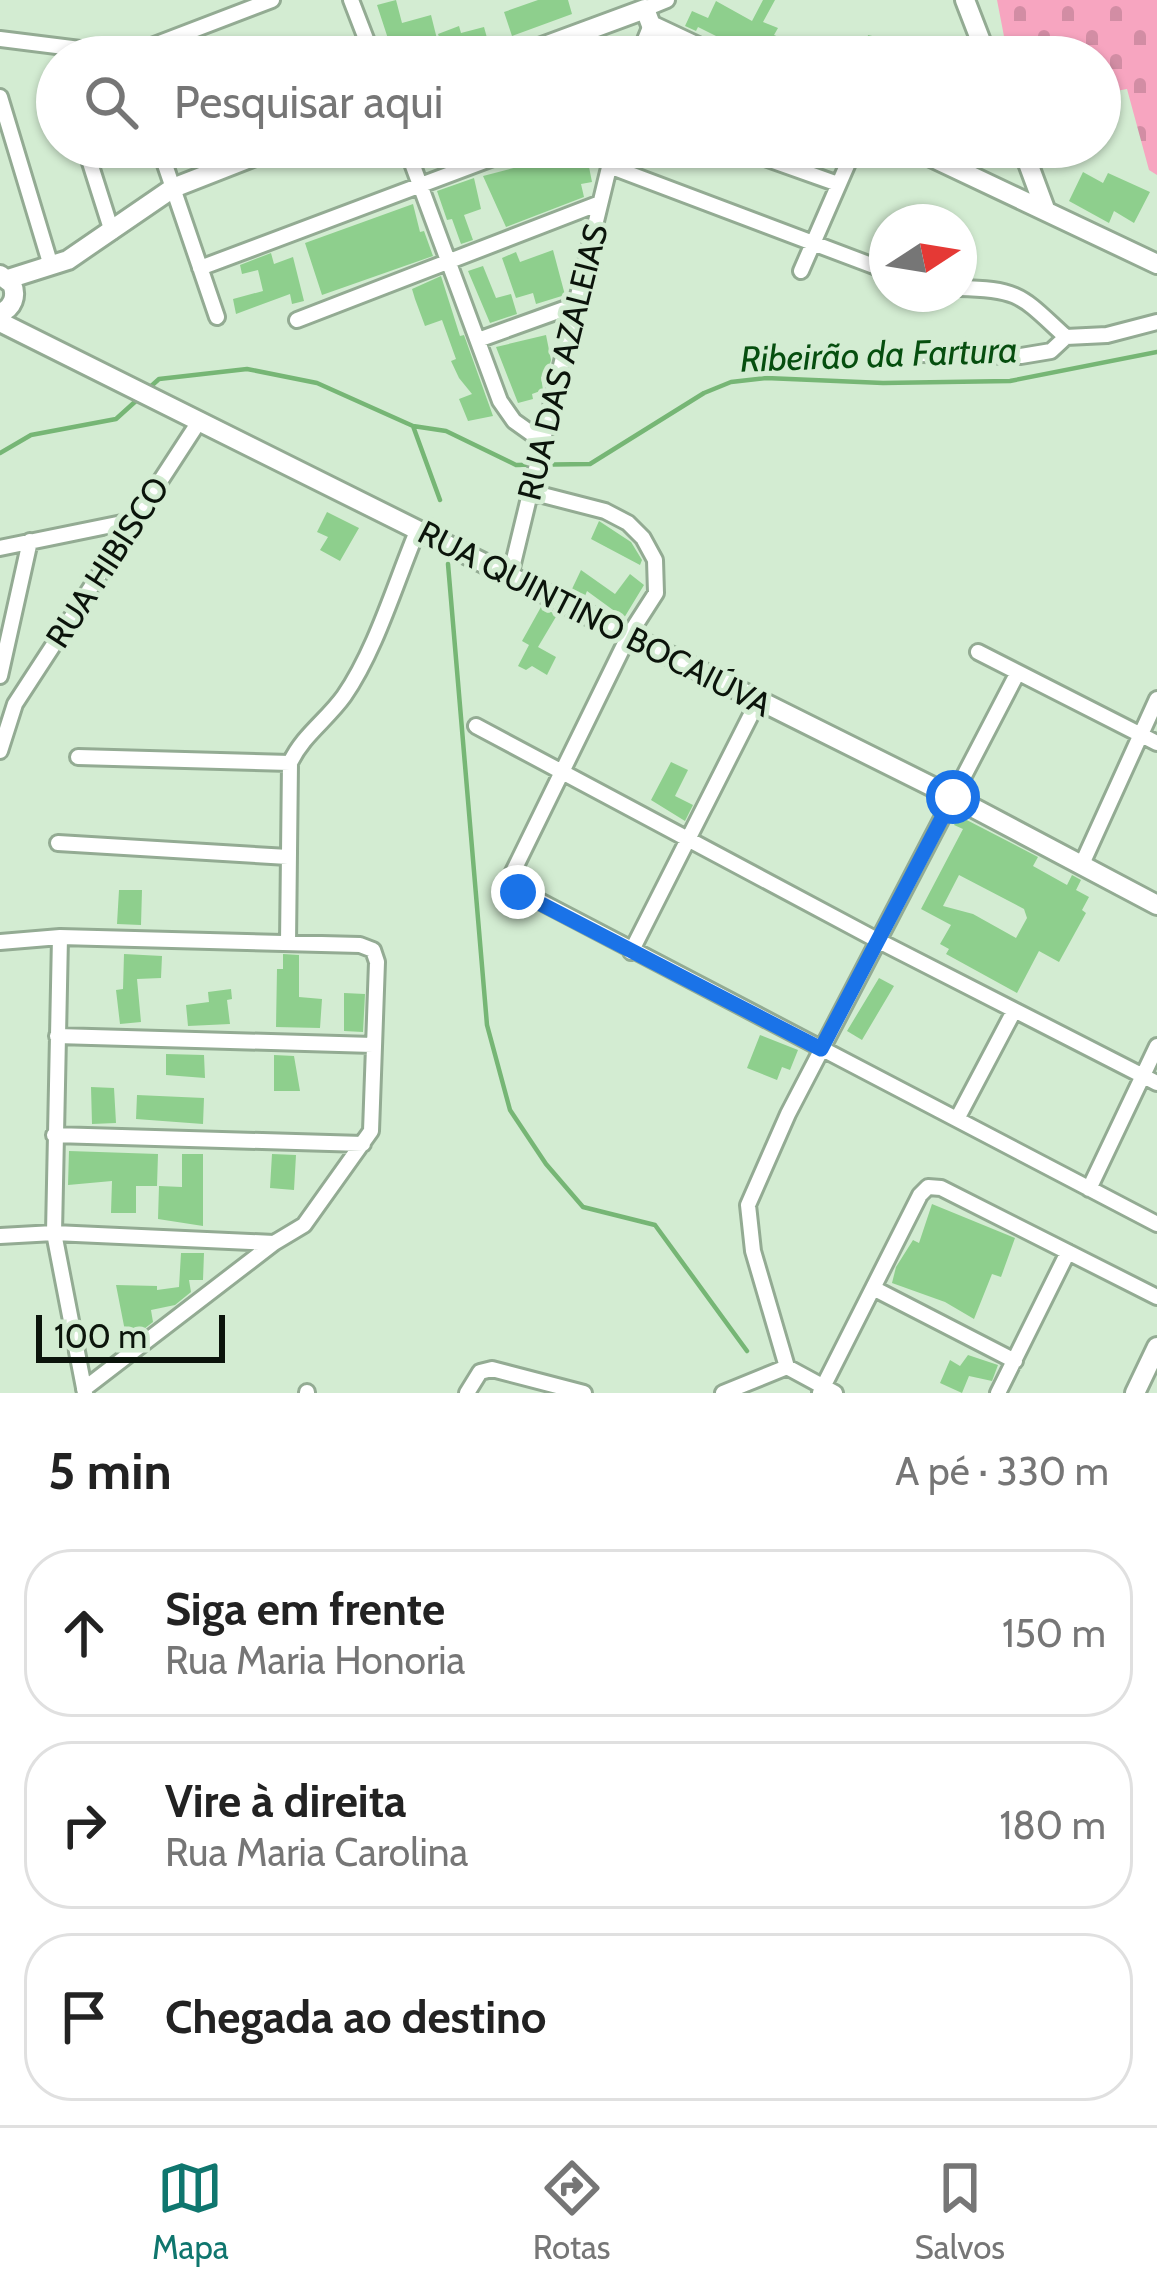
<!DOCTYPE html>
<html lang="pt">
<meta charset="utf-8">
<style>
body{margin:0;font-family:Cabin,sans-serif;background:#f2f2f2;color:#222}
.compass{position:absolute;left:869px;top:204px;width:108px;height:108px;border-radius:50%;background:#fff;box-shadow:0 3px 9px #0004;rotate:78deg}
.scale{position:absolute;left:36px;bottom:30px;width:189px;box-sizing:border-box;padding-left:12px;border:6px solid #0b140b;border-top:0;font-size:33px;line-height:42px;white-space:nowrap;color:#0b140b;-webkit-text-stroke:9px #d3ecd2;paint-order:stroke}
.stop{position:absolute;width:36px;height:36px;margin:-27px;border:9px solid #1a73e8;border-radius:50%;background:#fff}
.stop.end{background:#1a73e8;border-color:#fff;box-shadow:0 3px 12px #0008}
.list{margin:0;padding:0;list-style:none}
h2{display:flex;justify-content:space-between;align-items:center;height:156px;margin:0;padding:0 48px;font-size:51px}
h2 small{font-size:39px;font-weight:400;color:#767676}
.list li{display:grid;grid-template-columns:78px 1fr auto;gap:36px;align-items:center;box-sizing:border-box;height:168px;margin:0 24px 24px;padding:0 24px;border:3px solid #e0e0e0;border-radius:48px}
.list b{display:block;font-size:45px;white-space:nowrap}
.list p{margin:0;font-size:39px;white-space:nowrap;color:#767676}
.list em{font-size:39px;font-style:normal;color:#767676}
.icon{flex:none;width:66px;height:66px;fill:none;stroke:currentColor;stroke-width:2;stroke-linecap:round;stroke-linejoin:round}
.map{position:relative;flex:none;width:1157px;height:1393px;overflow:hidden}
.search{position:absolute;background:#fff;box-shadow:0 3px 9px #0004;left:36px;right:36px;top:36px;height:132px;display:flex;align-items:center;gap:30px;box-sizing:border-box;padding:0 42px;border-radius:66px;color:#767676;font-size:45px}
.sheet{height:732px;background:#fff}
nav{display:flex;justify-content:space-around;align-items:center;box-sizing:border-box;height:168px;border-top:3px solid #e0e0e0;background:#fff;font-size:33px;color:#767676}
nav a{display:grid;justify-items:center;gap:6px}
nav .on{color:#0f766e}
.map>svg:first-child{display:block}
</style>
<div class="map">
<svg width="1157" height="1393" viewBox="0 0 1157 1393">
<defs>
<pattern id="cemetery-stones" width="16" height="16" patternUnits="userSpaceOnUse" patternTransform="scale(3)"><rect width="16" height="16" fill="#f7a5c0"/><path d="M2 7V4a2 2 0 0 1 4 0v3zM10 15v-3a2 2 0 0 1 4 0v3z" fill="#d28da4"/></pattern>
</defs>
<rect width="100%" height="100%" fill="#d3ecd2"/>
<path fill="url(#cemetery-stones)" d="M 997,0 L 1157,0 L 1157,175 L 1149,170 L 1127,89 L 1100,94 L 1100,57 L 1008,57 Z"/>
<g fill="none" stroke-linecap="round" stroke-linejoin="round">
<path stroke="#76b675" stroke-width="4.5" d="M 149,388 L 159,379 L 247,369 L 317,383 L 413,426 L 446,431 L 516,465 L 590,464 L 704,393 L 731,382 L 766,378 L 883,383 L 1010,381 L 1157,352
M 413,426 L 440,500
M 0,453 L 31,435 L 116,419 L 137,400
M 448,564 L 487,1025 L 510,1110 L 546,1164 L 583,1207 L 655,1225 L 747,1351"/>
</g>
<path fill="#8ecf8d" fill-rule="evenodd" d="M 396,0 L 402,23 L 431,15 L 438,43 L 415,48 L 418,57 L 394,57 L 377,5 Z
M 538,0 L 568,0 L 572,14 L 512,36 L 504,12 Z
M 763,0 L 775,0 L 763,22 L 778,28 L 774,35 L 804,48 L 811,36 L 847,52 L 851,36 L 867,41 L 868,35 L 889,40 L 885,57 L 758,57 L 698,27 L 696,31 L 685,26 L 692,11 L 708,18 L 716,1 L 752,21 Z
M 459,26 L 461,33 L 484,27 L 489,45 L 446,57 L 438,34 Z
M 567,147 L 594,147 L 599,162 L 589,167 L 592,182 L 581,184 L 584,197 L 506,227 L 483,176 L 521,166 L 520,161 L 544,153 L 547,159 L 568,154 Z
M 1083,172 L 1103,183 L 1108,173 L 1150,192 L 1134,223 L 1114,211 L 1109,223 L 1069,201 Z
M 474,178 L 481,209 L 464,215 L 473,240 L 461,244 L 452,219 L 447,220 L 437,191 Z
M 413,204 L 420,232 L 424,231 L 433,256 L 322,295 L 305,243 Z
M 553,250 L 565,295 L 536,304 L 533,293 L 516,298 L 502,258 L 516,252 L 520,262 Z
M 271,253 L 274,264 L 293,257 L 304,301 L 292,304 L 290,294 L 236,314 L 233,299 L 263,291 L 258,270 L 242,274 L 240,265 Z
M 483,266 L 496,298 L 511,294 L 517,314 L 490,323 L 468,271 Z
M 441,276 L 460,336 L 464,335 L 493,416 L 468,421 L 459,399 L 472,394 L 459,378 L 451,361 L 456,359 L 442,320 L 425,326 L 415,299 L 412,289 Z
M 546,335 L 551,360 L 547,375 L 541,377 L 543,390 L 532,394 L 533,399 L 518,403 L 496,347 Z
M 327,512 L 359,528 L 340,561 L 320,550 L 328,537 L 317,532 Z
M 599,521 L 631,542 L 642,560 L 640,565 L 591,539 Z
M 581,570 L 615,594 L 630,574 L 644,585 L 624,618 L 587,591 L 585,596 L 572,589 Z
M 541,607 L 557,615 L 538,647 L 556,657 L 547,675 L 532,666 L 526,670 L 518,666 L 529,645 L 522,641 Z
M 671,762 L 688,770 L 675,796 L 693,805 L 685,821 L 651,800 Z
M 959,816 L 1038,857 L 1033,866 L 1067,885 L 1072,875 L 1081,880 L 1076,890 L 1089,897 L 1082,910 L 1086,913 L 1059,962 L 1039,951 L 1017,993 L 946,954 L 949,949 L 940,944 L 951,925 L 921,909 L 963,829 L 954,825 ZM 959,875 L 1024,909 L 1027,918 L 1016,938 L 973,914 L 943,906 Z
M 119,890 L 142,890 L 141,925 L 117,924 Z
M 124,954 L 162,956 L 161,978 L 137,979 L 141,1022 L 120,1024 L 116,990 L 123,989 Z
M 283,954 L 299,955 L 299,997 L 322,999 L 320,1028 L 276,1027 L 277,969 L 283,969 Z
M 879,978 L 894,986 L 862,1040 L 847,1031 Z
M 231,989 L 232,999 L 227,1000 L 230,1024 L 188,1026 L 186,1005 L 209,1002 L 208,992 Z
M 344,993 L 365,994 L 363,1032 L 344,1031 Z
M 760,1035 L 798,1050 L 790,1070 L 782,1067 L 777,1080 L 747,1068 Z
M 166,1054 L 204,1055 L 205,1078 L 166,1075 Z
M 274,1055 L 294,1056 L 300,1091 L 274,1091 Z
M 91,1087 L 114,1088 L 116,1123 L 92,1124 Z
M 137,1095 L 204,1098 L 203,1124 L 136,1119 Z
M 69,1151 L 158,1154 L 157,1186 L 136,1186 L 136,1213 L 111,1213 L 112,1181 L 68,1185 Z
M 182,1154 L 203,1154 L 203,1226 L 158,1219 L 159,1186 L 182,1187 Z
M 272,1154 L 296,1155 L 294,1190 L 270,1188 Z
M 932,1204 L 1015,1238 L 1001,1277 L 992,1274 L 974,1319 L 945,1302 L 892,1283 L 896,1267 L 913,1240 L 919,1243 Z
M 181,1253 L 204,1253 L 203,1280 L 189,1280 L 191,1292 L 175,1305 L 151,1310 L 153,1322 L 144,1329 L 125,1331 L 116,1285 L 157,1286 L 157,1290 L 179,1287 Z
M 968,1355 L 998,1365 L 992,1381 L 969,1376 L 962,1393 L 940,1383 L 950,1360 L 960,1366 Z"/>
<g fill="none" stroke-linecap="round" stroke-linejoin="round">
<g stroke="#93ab93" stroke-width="20">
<path id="street" d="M 351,0 L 373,57
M 645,9 L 667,0
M 0,39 L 128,55 L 272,0
M 638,57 L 651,25
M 897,57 L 900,52
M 0,97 L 51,266
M 85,147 L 112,232
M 159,147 L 217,317
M 406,147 L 500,401 L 514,421 L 542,441
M 734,147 L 838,184
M 609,166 L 887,271
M 200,268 L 522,147
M 801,271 L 855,147
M 959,288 C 1021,289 1022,297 1066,337 L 1107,335 L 1157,322
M 297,320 L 600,203
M 478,340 L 575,305
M 921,354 L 1021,356 L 1051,351 L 1066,337
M 531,492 L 605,511 L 628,523 L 643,538 L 655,560 L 656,593 L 629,635 L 511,876 L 511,886 L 1157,1224
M 0,548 L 132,521
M 510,576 L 614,147
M 978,652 L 1157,743
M 0,676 L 30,541
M 476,726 L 877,940 L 1157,1083
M 0,751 L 15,704 L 200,420
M 78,757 L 290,763
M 58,843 L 288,857
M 1082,864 L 1157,699
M 60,937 L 54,1233 L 85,1393
M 0,942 L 60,937 L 360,945 L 373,950 L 377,962 L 371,1131 L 304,1225 L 274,1243 L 54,1233 L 0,1236
M 288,943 L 290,763 C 303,735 326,721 344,696 C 376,650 396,581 418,529
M 631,952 L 758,701
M 57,1036 L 373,1045
M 957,1119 L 1014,1011
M 54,1135 L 363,1144
M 1089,1189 L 1157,1046
M 873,1288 L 1015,1361
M 787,1367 L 753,1251 L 748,1205 L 788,1114 L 1017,674
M 787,1367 L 835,1393
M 84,1389 L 274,1243
M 307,1393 L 307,1392
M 467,1393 L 480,1372 L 492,1369 L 584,1393
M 723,1393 L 787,1367
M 820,1393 L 920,1195 L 928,1187 L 941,1188 L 1157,1297
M 998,1393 L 1068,1252"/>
</g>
<g stroke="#93ab93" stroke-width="24">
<path id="secondary" d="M 965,0 L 987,57
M 515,57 L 645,9 L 651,25 L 719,57
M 910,147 L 1157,264
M 1022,147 L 1045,209
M 0,275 L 12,284 C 17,296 13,308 0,313
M 8,279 L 68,260 L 173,188 L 278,147
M 0,322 L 953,797 L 1157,905
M 1135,1393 L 1157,1347"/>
</g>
<use href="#street" stroke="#fff" stroke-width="14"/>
<use href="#secondary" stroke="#fff" stroke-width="18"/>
</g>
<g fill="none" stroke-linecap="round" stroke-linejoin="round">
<path stroke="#1a73e8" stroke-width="15" d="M 518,892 L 821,1049 L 953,797"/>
</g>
<g text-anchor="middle" stroke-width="10" stroke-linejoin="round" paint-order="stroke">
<g font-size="33" fill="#0b140b" stroke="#d3ecd2">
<text transform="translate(562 362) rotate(-76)" y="12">RUA DAS AZALEIAS</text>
<text transform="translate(107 562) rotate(-57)" y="12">RUA HIBISCO</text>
<text transform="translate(595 618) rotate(27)" y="12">RUA QUINTINO BOCAIÚVA</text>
</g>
<g font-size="36" font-style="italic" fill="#064e0f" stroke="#d3ecd2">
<text transform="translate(879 354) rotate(-2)" y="13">Ribeirão da Fartura</text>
</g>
</g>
</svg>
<svg class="compass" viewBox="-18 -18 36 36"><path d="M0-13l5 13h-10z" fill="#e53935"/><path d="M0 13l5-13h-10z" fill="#767676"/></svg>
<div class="scale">100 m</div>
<div class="stop" style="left:953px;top:797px"></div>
<div class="stop end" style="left:518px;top:892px"></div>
<div class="search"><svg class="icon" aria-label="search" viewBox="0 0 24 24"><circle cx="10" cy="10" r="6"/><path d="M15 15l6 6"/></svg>Pesquisar aqui</div>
</div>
<section class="sheet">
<h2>5 min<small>A pé · 330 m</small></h2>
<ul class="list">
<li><svg class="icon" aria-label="ahead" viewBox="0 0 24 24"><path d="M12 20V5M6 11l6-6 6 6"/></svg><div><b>Siga em frente</b><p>Rua Maria Honoria</p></div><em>150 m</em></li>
<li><svg class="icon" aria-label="right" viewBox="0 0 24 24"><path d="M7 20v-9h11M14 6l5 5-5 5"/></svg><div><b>Vire à direita</b><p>Rua Maria Carolina</p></div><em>180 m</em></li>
<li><svg class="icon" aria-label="arrive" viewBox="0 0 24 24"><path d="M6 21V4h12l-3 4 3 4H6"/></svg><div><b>Chegada ao destino</b></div></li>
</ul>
</section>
<nav>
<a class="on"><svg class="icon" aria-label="map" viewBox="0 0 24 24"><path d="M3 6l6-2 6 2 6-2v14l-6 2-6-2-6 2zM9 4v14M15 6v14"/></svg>Mapa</a>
<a><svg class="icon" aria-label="directions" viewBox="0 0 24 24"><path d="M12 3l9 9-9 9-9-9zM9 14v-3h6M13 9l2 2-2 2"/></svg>Rotas</a>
<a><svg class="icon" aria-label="saved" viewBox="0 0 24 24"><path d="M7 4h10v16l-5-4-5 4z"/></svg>Salvos</a>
</nav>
